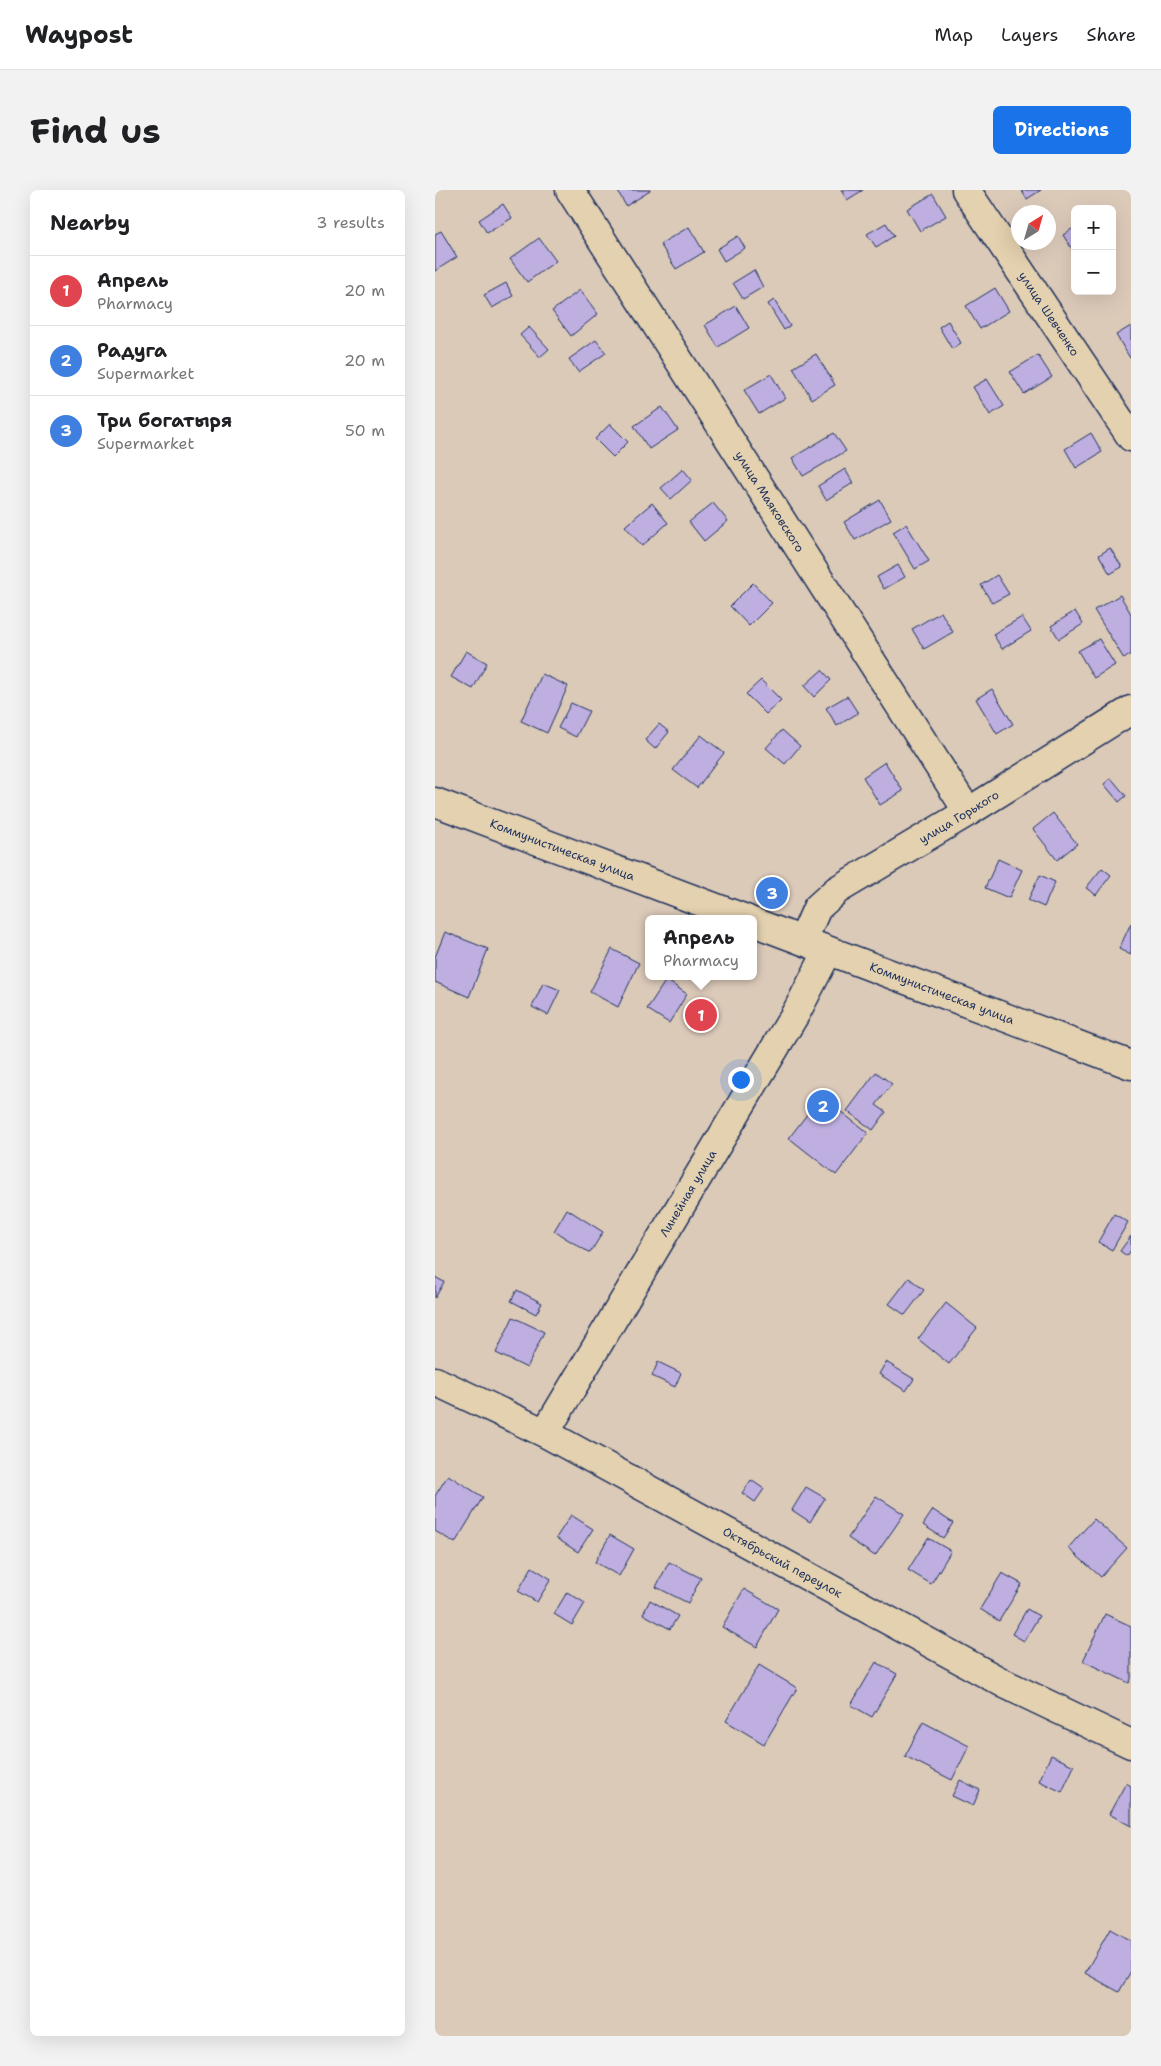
<!DOCTYPE html>
<meta charset="utf-8">
<style>
body{margin:0;font-family:"Shantell Sans",sans-serif;background:#f2f2f2;color:#202124}
.controls{position:absolute;right:15px;top:15px;display:grid;overflow:hidden;border-radius:8px;box-shadow:0 5px 20px #0002}
.controls button{width:45px;height:45px;display:grid;place-items:center;padding:0;border:0;border-bottom:1px solid #e0e0e0;background:#fff;color:#202124;font:25px sans-serif}
.compass{position:absolute;left:576px;top:15px;width:45px;height:45px;border-radius:50%;background:#fff;box-shadow:0 5px 20px #0002;rotate:37deg}
.you{position:absolute;left:305px;top:889px;width:18px;height:18px;margin:-12px;border:4px solid #fff;border-radius:50%;background:#1a73e8;box-shadow:0 0 0 8px #1a73e833}
.badge{display:grid;place-items:center;width:32px;height:32px;border-radius:50%;background:#1a73e8;color:#fff;font-size:16px;font-weight:700}
.pin{position:absolute;translate:-50% -50%;border:2px solid #fff;box-shadow:0 1px 5px #0006}
.popup{position:absolute;left:210px;top:725px;width:112px;height:65px;box-sizing:border-box;display:grid;place-content:center;border-radius:8px;background:#fff;filter:drop-shadow(0 1px 4px #0005);font-size:16px;white-space:nowrap;color:#757577}
.popup b{font-size:19px;color:#202124}
.popup::after{content:'';position:absolute;left:50%;top:100%;margin-left:-10px;border:10px solid transparent;border-top-color:#fff}
.list{margin:0;padding:0;list-style:none}
h2{display:flex;justify-content:space-between;align-items:center;height:65px;margin:0;padding:0 20px;font-size:21px}
h2 small{font-size:16px;font-weight:400;color:#757577}
.list li{display:grid;grid-template-columns:32px 1fr auto;gap:15px;align-items:center;box-sizing:border-box;height:70px;padding:0 20px;border-top:1px solid #e0e0e0}
.list b{display:block;font-size:19px;white-space:nowrap}
.list p{margin:0;font-size:16px;white-space:nowrap;color:#757577}
.list em{font-size:16px;font-style:normal;color:#757577}
.map{position:relative;flex:none;width:696px;height:1846px;overflow:hidden;border-radius:8px}
header{display:flex;align-items:center;gap:30px;box-sizing:border-box;height:70px;padding:0 25px;background:#fff;border-bottom:1px solid #e0e0e0}
header strong{font-size:24px}
nav{display:flex;gap:28px;margin-inline-start:auto;font-size:18px}
.intro{display:flex;align-items:center;justify-content:space-between;box-sizing:border-box;height:120px;padding:0 30px}
h1{margin:0;font-size:35px}
.button{padding:12px 22px;border-radius:8px;background:#1a73e8;color:#fff;font-size:18px;font-weight:700}
main{display:flex;gap:30px;padding:0 30px}
aside{flex:1;background:#fff;border-radius:8px;box-shadow:0 5px 20px #0002}
.map>svg:first-child{display:block}
</style>
<header>
<strong>Waypost</strong>
<nav><a>Map</a><a>Layers</a><a>Share</a></nav>
</header>
<div class="intro"><h1>Find us</h1><a class="button">Directions</a></div>
<main>
<aside>
<h2>Nearby<small>3 results</small></h2>
<ul class="list">
<li><span class="badge" style="background:#e0444e">1</span><div><b>Апрель</b><p>Pharmacy</p></div><em>20 m</em></li>
<li><span class="badge" style="background:#3f7fe0">2</span><div><b>Радуга</b><p>Supermarket</p></div><em>20 m</em></li>
<li><span class="badge" style="background:#3f7fe0">3</span><div><b>Три богатыря</b><p>Supermarket</p></div><em>50 m</em></li>
</ul>
</aside>
<div class="map">
<svg width="696" height="1846" viewBox="0 0 696 1846">
<rect width="100%" height="100%" fill="#dccab9"/>
<filter id="ink" filterUnits="userSpaceOnUse"><feTurbulence type="fractalNoise" baseFrequency=".02" numOctaves="2"/><feDisplacementMap in="SourceGraphic" scale="10" xChannelSelector="R" yChannelSelector="G"/><feConvolveMatrix kernelMatrix="1 2 1 2 8 2 1 2 1" color-interpolation-filters="sRGB"/></filter>
<g filter="url(#ink)">
<path fill="#beafe0" stroke="#1b2f5e" d="M 182,0 L 215,0 L 215,1 L 191,16 Z
M 406,0 L 428,0 L 412,10 Z
M 586,0 L 606,0 L 592,9 Z
M 498,4 L 511,26 L 485,41 L 472,19 Z
M 68,14 L 77,28 L 52,43 L 44,30 Z
M 451,33 L 459,46 L 441,57 L 432,44 Z
M 254,37 L 269,62 L 241,79 L 225,54 Z
M 640,37 L 640,64 L 628,45 Z
M 6,41 L 22,67 L 0,81 L 0,44 Z
M 303,46 L 310,58 L 289,71 L 282,59 Z
M 104,48 L 121,71 L 92,92 L 75,69 Z
M 319,80 L 328,97 L 308,109 L 298,93 Z
M 71,93 L 78,106 L 57,118 L 49,105 Z
M 560,98 L 574,121 L 545,139 L 531,116 Z
M 145,100 L 163,124 L 136,146 L 117,121 Z
M 339,110 L 355,136 L 349,140 L 333,114 Z
M 301,116 L 314,138 L 283,157 L 270,135 Z
M 513,131 L 526,153 L 517,159 L 504,137 Z
M 696,136 L 696,168 L 695,168 L 681,145 Z
M 94,137 L 114,159 L 105,167 L 85,145 Z
M 161,150 L 171,163 L 143,182 L 134,169 Z
M 381,164 L 400,195 L 377,209 L 358,178 Z
M 603,165 L 617,187 L 589,204 L 575,182 Z
M 336,184 L 350,208 L 324,224 L 309,200 Z
M 552,189 L 569,216 L 555,225 L 538,197 Z
M 227,217 L 243,240 L 214,259 L 199,236 Z
M 175,234 L 193,252 L 178,267 L 160,249 Z
M 399,243 L 411,261 L 368,286 L 357,268 Z
M 656,243 L 667,262 L 641,278 L 630,259 Z
M 248,279 L 257,290 L 236,309 L 226,298 Z
M 410,279 L 418,293 L 391,310 L 383,296 Z
M 445,310 L 456,329 L 420,350 L 409,332 Z
M 217,313 L 233,333 L 207,356 L 190,336 Z
M 278,313 L 293,331 L 269,351 L 254,332 Z
M 471,334 L 494,371 L 480,379 L 458,342 Z
M 675,358 L 687,377 L 675,384 L 664,365 Z
M 463,375 L 470,387 L 449,399 L 442,387 Z
M 562,385 L 574,404 L 557,413 L 546,395 Z
M 318,393 L 337,413 L 314,436 L 295,416 Z
M 685,405 L 696,424 L 696,464 L 689,469 L 659,420 Z
M 640,421 L 648,434 L 624,449 L 616,436 Z
M 506,422 L 518,442 L 489,459 L 477,439 Z
M 587,427 L 596,441 L 567,459 L 558,444 Z
M 664,449 L 680,475 L 659,488 L 643,461 Z
M 31,461 L 52,473 L 38,499 L 16,487 Z
M 387,480 L 396,490 L 379,507 L 369,496 Z
M 107,484 L 133,496 L 112,543 L 86,531 Z
M 326,490 L 346,510 L 331,524 L 311,504 Z
M 557,499 L 578,534 L 562,544 L 541,509 Z
M 412,506 L 423,523 L 402,536 L 391,518 Z
M 136,513 L 154,521 L 141,547 L 123,538 Z
M 224,534 L 234,542 L 220,559 L 210,550 Z
M 347,540 L 365,556 L 350,574 L 331,558 Z
M 266,545 L 289,563 L 262,598 L 238,580 Z
M 450,572 L 468,601 L 445,615 L 428,587 Z
M 676,588 L 691,606 L 684,612 L 669,594 Z
M 618,623 L 642,654 L 622,670 L 598,639 Z
M 563,669 L 587,680 L 574,708 L 550,698 Z
M 667,678 L 676,685 L 661,705 L 651,698 Z
M 605,685 L 620,692 L 609,717 L 593,710 Z
M 696,733 L 696,765 L 684,759 Z
M 10,742 L 53,759 L 34,807 L 0,792 L 0,767 Z
M 177,759 L 204,773 L 183,817 L 155,802 Z
M 231,790 L 252,804 L 234,833 L 212,819 Z
M 108,793 L 125,800 L 113,825 L 97,817 Z
M 441,882 L 457,894 L 441,915 L 451,922 L 438,940 L 412,921 Z
M 386,906 L 433,943 L 401,985 L 354,948 Z
M 132,1019 L 168,1042 L 155,1063 L 119,1041 Z
M 679,1024 L 693,1032 L 677,1060 L 663,1052 Z
M 696,1046 L 696,1060 L 692,1066 L 685,1061 Z
M 0,1087 L 9,1092 L 0,1108 Z
M 474,1088 L 489,1100 L 470,1125 L 454,1114 Z
M 82,1100 L 107,1113 L 101,1124 L 76,1111 Z
M 511,1113 L 542,1138 L 514,1174 L 483,1149 Z
M 78,1127 L 109,1142 L 92,1178 L 61,1163 Z
M 223,1172 L 246,1183 L 240,1197 L 217,1186 Z
M 451,1172 L 479,1189 L 471,1201 L 444,1184 Z
M 13,1285 L 48,1307 L 20,1353 L 0,1341 L 0,1306 Z
M 316,1290 L 329,1299 L 320,1312 L 307,1303 Z
M 371,1297 L 390,1308 L 375,1332 L 357,1320 Z
M 441,1306 L 469,1324 L 440,1366 L 413,1348 Z
M 498,1320 L 518,1333 L 508,1348 L 488,1335 Z
M 136,1325 L 158,1339 L 143,1362 L 121,1348 Z
M 659,1329 L 692,1358 L 666,1387 L 633,1358 Z
M 175,1345 L 199,1359 L 184,1386 L 160,1372 Z
M 493,1348 L 516,1361 L 496,1394 L 473,1380 Z
M 234,1372 L 266,1388 L 253,1413 L 221,1397 Z
M 97,1377 L 116,1389 L 102,1412 L 83,1401 Z
M 567,1383 L 587,1394 L 564,1431 L 545,1419 Z
M 309,1399 L 343,1419 L 322,1457 L 287,1437 Z
M 132,1402 L 150,1413 L 137,1435 L 119,1424 Z
M 215,1410 L 243,1426 L 235,1439 L 208,1424 Z
M 592,1419 L 604,1426 L 589,1451 L 577,1444 Z
M 670,1424 L 696,1436 L 696,1489 L 694,1493 L 648,1471 Z
M 441,1472 L 462,1484 L 437,1527 L 416,1515 Z
M 324,1475 L 362,1498 L 329,1554 L 291,1531 Z
M 488,1532 L 534,1556 L 517,1590 L 470,1566 Z
M 616,1565 L 639,1576 L 627,1602 L 604,1591 Z
M 525,1590 L 545,1600 L 538,1616 L 517,1606 Z
M 691,1593 L 696,1596 L 696,1636 L 674,1624 Z
M 675,1739 L 696,1751 L 696,1781 L 684,1802 L 650,1783 Z"/>
<g fill="none" stroke-linecap="round" stroke-linejoin="round">
<g stroke="#1b2f5e" stroke-width="31">
<g id="minor">
<path id="s1" d="M 135,0 L 533,622"/>
<path id="s2" d="M 531,0 L 696,247"/>
<path id="s3" d="M 368,750 L 382,718 L 402,700 L 533,622 L 696,520"/>
<path id="s4" d="M 0,1191 L 110,1243 L 570,1494 L 696,1554"/>
<path id="s5" d="M 110,1243 L 362,821 L 393,761"/>
</g>
</g>
<g stroke="#1b2f5e" stroke-width="31">
<g id="major">
<path id="s6" d="M 0,612 L 311,729"/>
<path id="s7" d="M 318,732 L 696,875"/>
</g>
</g>
<use href="#minor" stroke="#e4d1af" stroke-width="28"/>
<use href="#major" stroke="#e4d1af" stroke-width="28"/>
</g>
</g>
<g text-anchor="middle" stroke-width="4" stroke-linejoin="round" paint-order="stroke">
<g font-size="12" fill="#1b2f5e" stroke="#e4d1af">
<text dy="4" stroke="none"><textPath href="#s2" startOffset="149">улица Шевченко</textPath></text>
<text dy="4" stroke="none"><textPath href="#s1" startOffset="370">улица Маяковского</textPath></text>
<text dy="4" stroke="none"><textPath href="#s3" startOffset="204">улица Горького</textPath></text>
<text dy="4" stroke="none"><textPath href="#s6" startOffset="136">Коммунистическая улица</textPath></text>
<text dy="4" stroke="none"><textPath href="#s7" startOffset="202">Коммунистическая улица</textPath></text>
<text dy="4" stroke="none"><textPath href="#s5" startOffset="279">Линейная улица</textPath></text>
<text dy="4" stroke="none"><textPath href="#s4" startOffset="392">Октябрьский переулок</textPath></text>
</g>
</g>
</svg>
<div class="controls">
<button>+</button>
<button>−</button>
</div>
<svg class="compass" viewBox="-18 -18 36 36"><path d="M0-13l5 13h-10z" fill="#e53935"/><path d="M0 13l5-13h-10z" fill="#757577"/></svg>
<div class="you"></div>
<div class="pin badge" style="left:266px;top:825px;background:#e0444e">1</div>
<div class="popup"><b>Апрель</b>Pharmacy</div>
<div class="pin badge" style="left:388px;top:916px;background:#3f7fe0">2</div>
<div class="pin badge" style="left:337px;top:703px;background:#3f7fe0">3</div>
</div>
</main>
